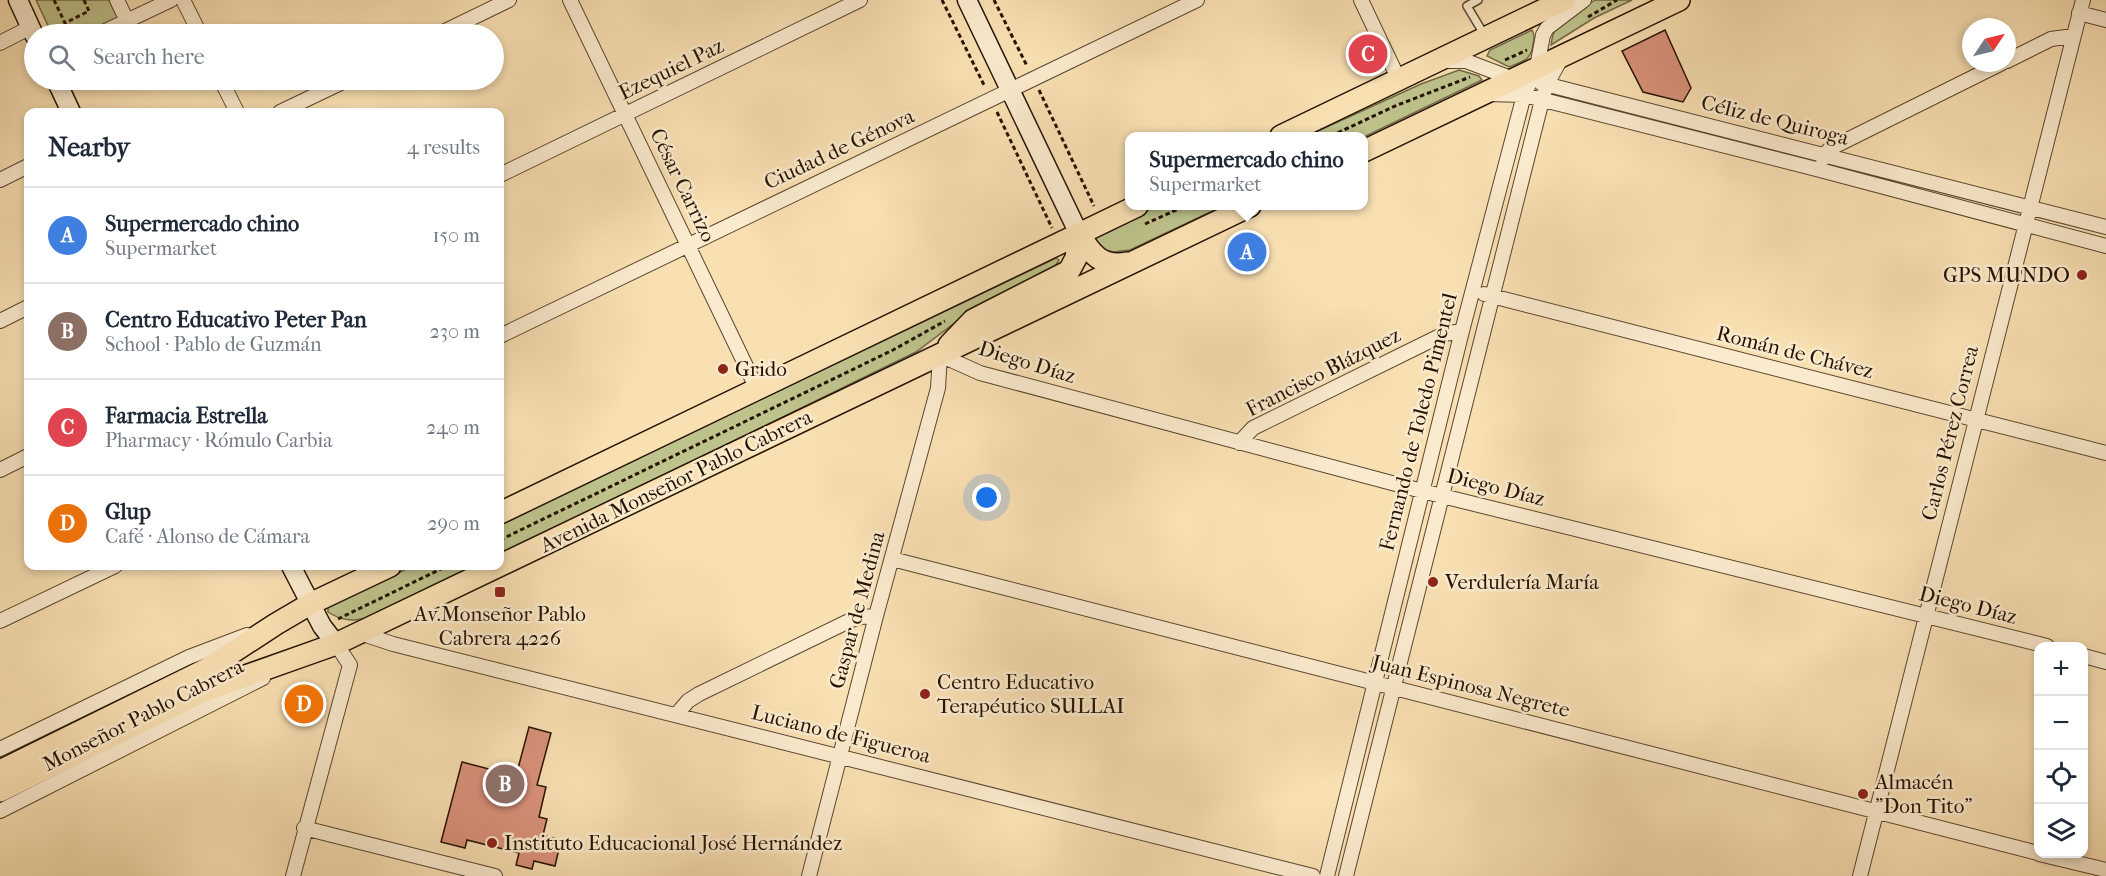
<!DOCTYPE html>
<meta charset="utf-8">
<style>
body{margin:0;font-family:"IM FELL French Canon",serif;background:#f2f2f3;color:#1f2937}
.controls{position:absolute;right:18px;bottom:18px;display:grid;overflow:hidden;border-radius:12px;box-shadow:0 3px 9px #0003}
.controls button{width:54px;height:54px;display:grid;place-items:center;padding:0;border:0;border-bottom:2px solid #e0e1e3;background:#fff;color:#1f2937;font:30px sans-serif}
.compass{position:absolute;left:1962px;top:18px;width:54px;height:54px;border-radius:50%;background:#fff;box-shadow:0 3px 9px #0003;rotate:55deg}
.you{position:absolute;left:987px;top:498px;width:21px;height:21px;margin:-15px;border:4px solid #fff;border-radius:50%;background:#1a73e8;box-shadow:0 0 0 9px #1a73e833}
.badge{display:grid;place-items:center;width:39px;height:39px;border-radius:50%;background:#8f2418;color:#fff;font-size:20px;font-weight:700}
.pin{position:absolute;translate:-50% -50%;border:3px solid #fff;box-shadow:0 2px 6px #0006}
.popup{position:absolute;left:1125px;top:132px;width:243px;height:78px;box-sizing:border-box;display:grid;place-content:center;border-radius:12px;background:#fff;filter:drop-shadow(0 2px 4px #0005);font-size:20px;white-space:nowrap;color:#747a83}
.popup b{font-size:22px;color:#1f2937}
.popup::after{content:'';position:absolute;left:50%;top:100%;margin-left:-12px;border:12px solid transparent;border-top-color:#fff}
.list{margin:0;padding:0;list-style:none}
h2{display:flex;justify-content:space-between;align-items:center;height:78px;margin:0;padding:0 24px;font-size:26px}
h2 small{font-size:20px;font-weight:400;color:#747a83}
.list li{display:grid;grid-template-columns:39px 1fr auto;gap:18px;align-items:center;box-sizing:border-box;height:96px;padding:0 24px;border-top:2px solid #e0e1e3}
.list b{display:block;font-size:22px;white-space:nowrap}
.list p{margin:0;font-size:20px;white-space:nowrap;color:#747a83}
.list em{font-size:20px;font-style:normal;color:#747a83}
.icon{flex:none;width:33px;height:33px;fill:none;stroke:currentColor;stroke-width:2;stroke-linecap:round;stroke-linejoin:round}
.map{position:relative;flex:none;width:2106px;height:876px;overflow:hidden}
.search{position:absolute;background:#fff;box-shadow:0 3px 9px #0003;left:24px;top:24px;width:480px;height:66px;display:flex;align-items:center;gap:15px;box-sizing:border-box;padding:0 21px;border-radius:33px;color:#747a83;font-size:22px}
.panel{position:absolute;background:#fff;box-shadow:0 3px 9px #0003;left:24px;top:108px;width:480px;height:462px;border-radius:12px}
.map>svg:first-child{display:block}
</style>
<div class="map">
<svg width="2106" height="876" viewBox="0 0 2106 876">
<rect width="100%" height="100%" fill="#f9e0b3"/>
<filter id="stains"><feTurbulence type="fractalNoise" baseFrequency=".00333" numOctaves="4"/><feColorMatrix values="0 0 0 0 .2 0 0 0 0 .09 0 0 0 0 .02 0 0 0 .5 -.17"/></filter>
<radialGradient id="worn" r=".72"><stop offset=".6" stop-color="#630" stop-opacity="0"/><stop offset="1" stop-color="#630" stop-opacity=".3"/></radialGradient>
<path fill="#bec28c" stroke="#726a46" stroke-width="1.5" d="M 36,0 L 109,0 L 118,18 L 84,34 L 52,34 Z
M 1595,0 L 1632,0 L 1594,18 L 1551,45 C 1554,16 1575,15 1595,0 Z
M 1532,30 C 1535,36 1534,39 1533,45 C 1531,61 1522,61 1509,67 L 1487,56 L 1490,50 Z
M 1459,70 L 1479,76 L 1482,80 L 1364,137 L 1307,136 L 1421,84 Z
M 1157,206 L 1223,206 L 1130,250 L 1113,252 L 1100,249 L 1092,236 Z
M 1056,258 L 1059,260 L 1052,272 L 968,313 L 916,352 L 500,555 L 500,524 Z
M 413,566 L 478,566 L 371,617 C 357,622 341,621 328,612 L 328,606 Z"/>
<path fill="#da927b" stroke="#251300" stroke-width="1.5" d="M 1665,30 L 1691,88 L 1683,102 L 1643,92 L 1622,51 Z
M 529,727 L 551,733 L 537,785 L 546,787 L 539,817 L 547,819 L 543,835 L 561,840 L 555,866 L 534,861 L 532,869 L 516,865 L 519,853 L 467,840 L 465,848 L 441,842 L 462,762 L 516,776 Z"/>
<g fill="none" stroke-linecap="round" stroke-linejoin="round">
<g stroke="#5a462d" stroke-width="10">
<path id="lane" d="M 1478,0 L 1467,6 L 1485,36"/>
</g>
<g stroke="#5a462d" stroke-width="16">
<path id="street" d="M 117,0 L 127,21
M 183,0 L 200,34
M 570,0 L 757,389
M 1361,0 L 1399,80
M 2079,13 L 2106,20
M 99,34 L 171,0
M 439,34 L 509,0
M 0,43 L 31,27
M 1446,61 L 1466,61 L 1516,80
M 2007,61 L 2051,39 L 2073,36
M 221,80 L 237,112
M 1541,83 L 2106,227
M 1488,94 L 1524,95 L 1820,170 L 2106,246
M 280,112 L 347,80
M 1823,159 L 1825,154 L 1831,148 L 2002,63
M 500,175 L 860,0
M 0,180 L 28,166
M 1484,294 L 2106,453
M 0,321 L 28,307
M 500,336 L 1197,0
M 1239,443 L 1253,428 L 1444,334 L 1462,331
M 0,470 L 28,456
M 892,559 L 2038,853
M 0,621 L 115,566
M 360,633 L 393,644 L 1313,876
M 2084,656 L 2106,662
M 676,715 L 688,701 L 699,694 L 851,620 L 861,617 L 876,616
M 0,749 L 189,657 L 247,635
M 0,811 L 263,678
M 304,828 L 495,876
M 2039,854 L 2106,870
M 293,876 L 350,665 L 336,644
M 809,876 L 876,616 L 938,388 L 940,355 L 980,373 L 1422,491 L 2047,646
M 1327,876 L 1462,331 L 1524,95 L 1537,67 L 1543,35 L 1547,28 L 1584,0
M 1346,876 L 1542,100 L 1547,84 L 1563,55
M 1860,876 L 2083,0"/>
</g>
<g stroke="#251300" stroke-width="21">
<path id="secondary" d="M 18,0 L 34,35
M 967,0 L 1079,234
M 56,80 L 71,112
M 291,566 L 322,626 L 336,644"/>
</g>
<g stroke="#251300" stroke-width="24">
<path id="primary" d="M 1281,136 L 1564,0
M 1364,151 L 1679,0
M 1079,234 C 1091,254 1102,268 1127,263
M 949,345 L 973,320 L 1069,271 L 1076,258 L 1079,234
M 500,513 L 1137,206
M 0,771 L 207,669 L 276,624 L 310,604 L 390,566
M 0,791 L 206,690 L 336,644 L 1250,206"/>
</g>
<path stroke="#251300" stroke-width="3" stroke-dasharray="4.5 3" stroke-linecap="butt" d="M 54,0 L 65,23 L 89,11 L 84,0
M 942,0 L 985,87
M 994,0 L 1027,66
M 1588,17 L 1617,0
M 1505,60 L 1527,50
M 1039,90 L 1094,206
M 997,112 L 1052,228
M 1331,136 L 1395,106 L 1470,77
M 1145,224 L 1185,206
M 500,540 L 893,350 L 945,321
M 338,619 L 447,566"/>
<use href="#lane" stroke="#fbebce" stroke-width="7"/>
<use href="#street" stroke="#fbebce" stroke-width="14"/>
<use href="#secondary" stroke="#fbebce" stroke-width="18"/>
<use href="#primary" stroke="#f9e0b3" stroke-width="21"/>
</g>
<g fill="#8f2418" stroke="#fbebce" stroke-width="2">
<circle cx="2082" cy="275" r="6"/>
<circle cx="723" cy="369" r="6"/>
<circle cx="1433" cy="582" r="6"/>
<rect x="494" y="586" width="12" height="12" rx="3"/>
<circle cx="925" cy="694" r="6"/>
<circle cx="1863" cy="794" r="6"/>
<circle cx="492" cy="843" r="6"/>
</g>
<g text-anchor="middle" stroke-width="5" stroke-linejoin="round" paint-order="stroke">
<g font-size="21" fill="#251300" stroke="#fbebce">
<text transform="translate(671 69) rotate(-26)" y="7">Ezequiel Paz</text>
<text transform="translate(1775 120) rotate(14)" y="7">Céliz de Quiroga</text>
<text transform="translate(839 149) rotate(-25)" y="7">Ciudad de Génova</text>
<text transform="translate(683 185) rotate(64)" y="7">César Carrizo</text>
<text transform="translate(1795 352) rotate(14)" y="7">Román de Chávez</text>
<text transform="translate(1027 362) rotate(17)" y="7">Diego Díaz</text>
<text transform="translate(1323 372) rotate(-27)" y="7">Francisco Blázquez</text>
<text transform="translate(1418 422) rotate(-76)" y="7">Fernando de Toledo Pimentel</text>
<text transform="translate(1950 433) rotate(-76)" y="7">Carlos Pérez Correa</text>
<text transform="translate(676 481) rotate(-26)" y="7">Avenida Monseñor Pablo Cabrera</text>
<text transform="translate(1496 487) rotate(14)" y="7">Diego Díaz</text>
<text transform="translate(1968 605) rotate(14)" y="7">Diego Díaz</text>
<text transform="translate(857 610) rotate(-75)" y="7">Gaspar de Medina</text>
<text transform="translate(1471 686) rotate(14)" y="7">Juan Espinosa Negrete</text>
<text transform="translate(143 715) rotate(-27)" y="7">Monseñor Pablo Cabrera</text>
<text transform="translate(841 734) rotate(14)" y="7">Luciano de Figueroa</text>
</g>
<g font-size="21" fill="#251300" stroke="#fbebce" text-anchor="start">
<text x="2070" y="282" text-anchor="end">GPS MUNDO</text>
<text x="735" y="376">Grido</text>
<text x="1445" y="589">Verdulería María</text>
<text x="500" y="621" text-anchor="middle">Av.Monseñor Pablo<tspan x="500" dy="24">Cabrera 4226</tspan></text>
<text x="937" y="689">Centro Educativo<tspan x="937" dy="24">Terapéutico SULLAI</tspan></text>
<text x="1875" y="789">Almacén<tspan x="1875" dy="24">"Don Tito"</tspan></text>
<text x="504" y="850">Instituto Educacional José Hernández</text>
</g>
</g>
<rect width="100%" height="100%" filter="url(#stains)"/>
<rect width="100%" height="100%" fill="url(#worn)"/>
</svg>
<div class="controls">
<button>+</button>
<button>−</button>
<button><svg class="icon" aria-label="locate" viewBox="0 0 24 24"><circle cx="12" cy="12" r="6"/><path d="M12 2v4M12 18v4M2 12h4M18 12h4"/></svg></button>
<button><svg class="icon" aria-label="layers" viewBox="0 0 24 24"><path d="M12 4l9 5-9 5-9-5zM3 14l9 5 9-5"/></svg></button>
</div>
<svg class="compass" viewBox="-18 -18 36 36"><path d="M0-13l5 13h-10z" fill="#e53935"/><path d="M0 13l5-13h-10z" fill="#747a83"/></svg>
<div class="you"></div>
<div class="pin badge" style="left:1247px;top:252px;background:#3f7fe0">A</div>
<div class="popup"><b>Supermercado chino</b>Supermarket</div>
<div class="pin badge" style="left:505px;top:784px;background:#8d6e63">B</div>
<div class="pin badge" style="left:1368px;top:54px;background:#e0444e">C</div>
<div class="pin badge" style="left:304px;top:704px;background:#e8710a">D</div>
<div class="search"><svg class="icon" aria-label="search" viewBox="0 0 24 24"><circle cx="10" cy="10" r="6"/><path d="M15 15l6 6"/></svg>Search here</div>
<section class="panel">
<h2>Nearby<small>4 results</small></h2>
<ul class="list">
<li><span class="badge" style="background:#3f7fe0">A</span><div><b>Supermercado chino</b><p>Supermarket</p></div><em>150 m</em></li>
<li><span class="badge" style="background:#8d6e63">B</span><div><b>Centro Educativo Peter Pan</b><p>School · Pablo de Guzmán</p></div><em>230 m</em></li>
<li><span class="badge" style="background:#e0444e">C</span><div><b>Farmacia Estrella</b><p>Pharmacy · Rómulo Carbia</p></div><em>240 m</em></li>
<li><span class="badge" style="background:#e8710a">D</span><div><b>Glup</b><p>Café · Alonso de Cámara</p></div><em>290 m</em></li>
</ul>
</section>
</div>
